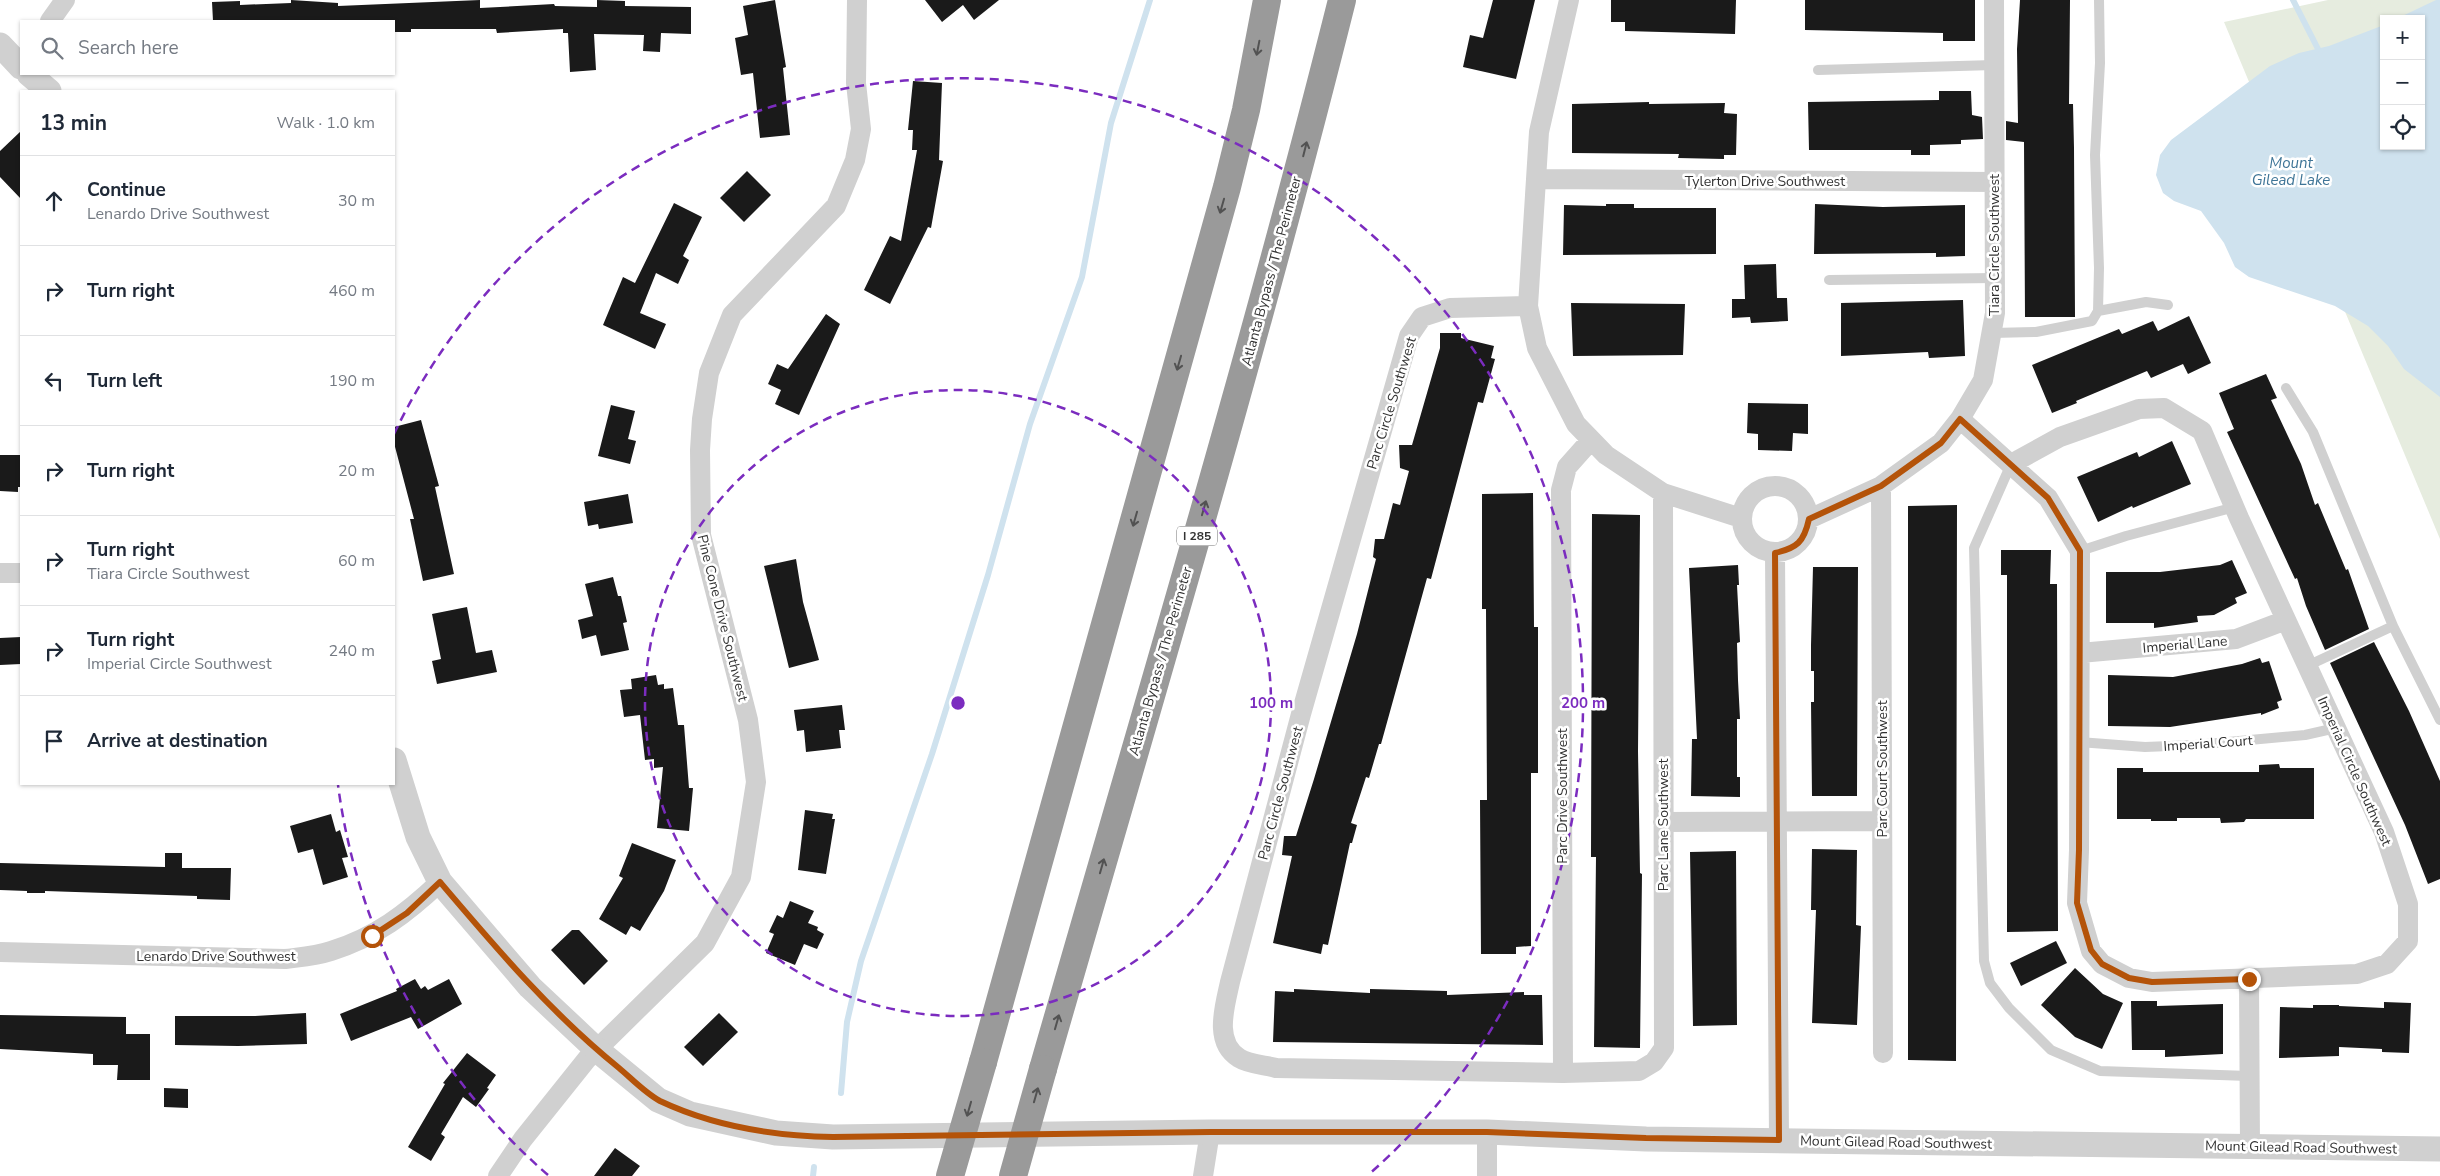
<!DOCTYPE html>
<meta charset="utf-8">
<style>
body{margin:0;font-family:"Nunito Sans",sans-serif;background:#f6f6f7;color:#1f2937}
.controls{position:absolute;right:15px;top:15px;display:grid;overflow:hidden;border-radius:0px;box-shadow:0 1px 4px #0004}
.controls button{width:45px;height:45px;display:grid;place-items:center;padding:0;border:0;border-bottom:1px solid #e0e1e3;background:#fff;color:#1f2937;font:25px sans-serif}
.stop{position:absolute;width:15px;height:15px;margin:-11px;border:4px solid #b45309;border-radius:50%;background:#fff}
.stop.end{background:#b45309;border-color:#fff;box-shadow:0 1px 5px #0008}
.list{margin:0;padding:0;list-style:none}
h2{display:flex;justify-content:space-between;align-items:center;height:65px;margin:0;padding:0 20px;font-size:21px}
h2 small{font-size:16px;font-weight:400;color:#747a83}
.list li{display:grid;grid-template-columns:32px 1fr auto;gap:15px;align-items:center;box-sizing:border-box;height:90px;padding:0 20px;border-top:1px solid #e0e1e3}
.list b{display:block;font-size:19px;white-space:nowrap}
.list p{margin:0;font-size:16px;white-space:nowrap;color:#747a83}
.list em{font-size:16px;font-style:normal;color:#747a83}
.icon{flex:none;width:28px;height:28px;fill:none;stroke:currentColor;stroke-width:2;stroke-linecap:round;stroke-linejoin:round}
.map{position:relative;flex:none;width:2440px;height:1176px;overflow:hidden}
.search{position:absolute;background:#fff;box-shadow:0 1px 4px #0004;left:20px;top:20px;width:375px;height:55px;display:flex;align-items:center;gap:12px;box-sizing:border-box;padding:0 18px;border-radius:0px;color:#747a83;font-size:19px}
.panel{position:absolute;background:#fff;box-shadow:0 1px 4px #0004;left:20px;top:90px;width:375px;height:695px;border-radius:0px}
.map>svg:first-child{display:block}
</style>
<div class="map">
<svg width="2440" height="1176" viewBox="0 0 2440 1176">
<rect width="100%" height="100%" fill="#fff"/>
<path fill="#e6ecdf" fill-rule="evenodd" d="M 2328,0 L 2440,0 L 2440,539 L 2224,22 ZM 2384,19 L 2421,19 L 2421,146 L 2384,146 Z"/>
<path fill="#cfe2ee" d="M 2436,0 L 2440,0 L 2440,397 L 2404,369 L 2388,346 L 2368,326 L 2335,306 L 2249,277 L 2235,267 L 2224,243 L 2201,211 L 2174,201 L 2163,193 L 2156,175 L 2160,155 L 2171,140 L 2270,66 L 2299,53 L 2329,46 L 2384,25 L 2384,146 L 2421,146 L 2421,19 L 2396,19 Z"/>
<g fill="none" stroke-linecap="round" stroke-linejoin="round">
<path stroke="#cfe2ee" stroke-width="6" d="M 2293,0 L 2318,49
M 841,1093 L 847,1022 L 861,961 L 932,754 L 988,575 L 1030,424 L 1082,277 L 1111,123 L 1150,0
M 813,1176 L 814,1167"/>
</g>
<path fill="#1a1a1a" d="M 291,0 L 338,3 L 338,6 L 480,0 L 480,8 L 554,4 L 555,6 L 597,7 L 597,0 L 625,1 L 625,6 L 691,7 L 691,34 L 661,33 L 660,52 L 643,51 L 644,35 L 594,34 L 596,70 L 570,72 L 568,33 L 563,33 L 563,29 L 497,33 L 496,29 L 411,29 L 411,32 L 394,32 L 394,21 L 213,21 L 212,2 L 240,1 L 240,5 L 291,3 Z
M 775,0 L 786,67 L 783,68 L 790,135 L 760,138 L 753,73 L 741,75 L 735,38 L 748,35 L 743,6 Z
M 925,0 L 999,0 L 974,20 L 963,5 L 942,22 Z
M 1493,0 L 1535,0 L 1516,79 L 1463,67 L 1470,35 L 1483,38 Z
M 1611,0 L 1736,0 L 1735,34 L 1625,31 L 1625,22 L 1611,22 Z
M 1805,0 L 1975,0 L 1975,41 L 1943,41 L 1943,33 L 1805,30 Z
M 2020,0 L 2070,0 L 2069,104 L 2073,104 L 2074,148 L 2075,317 L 2025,317 L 2024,142 L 2006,140 L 2006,121 L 2018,123 L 2017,49 Z
M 913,81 L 942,83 L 939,160 L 943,161 L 931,228 L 928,227 L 890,304 L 864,290 L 890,236 L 901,241 L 917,150 L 912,150 L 913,130 L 908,130 Z
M 1939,91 L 1971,91 L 1972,115 L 1982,117 L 1983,139 L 1961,140 L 1961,144 L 1930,145 L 1930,155 L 1911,155 L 1911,150 L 1809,150 L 1808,102 L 1939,100 Z
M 1649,102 L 1649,104 L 1725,103 L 1724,113 L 1737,114 L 1736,155 L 1724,155 L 1724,159 L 1678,158 L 1679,154 L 1572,153 L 1572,104 Z
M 21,131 L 21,199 L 0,177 L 0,151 Z
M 747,171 L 771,195 L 744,222 L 720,198 Z
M 674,203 L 702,217 L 683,256 L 689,260 L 678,284 L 656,273 L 640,313 L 666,324 L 655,349 L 603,325 L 623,277 L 635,283 Z
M 1606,204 L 1634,204 L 1634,208 L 1716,208 L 1716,254 L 1563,255 L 1564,205 L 1606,206 Z
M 1815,204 L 1883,207 L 1965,205 L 1965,256 L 1936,257 L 1936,253 L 1814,254 Z
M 1776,264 L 1777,298 L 1787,298 L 1788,321 L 1751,323 L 1750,317 L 1732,318 L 1732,299 L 1745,299 L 1744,265 Z
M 1963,300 L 1965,356 L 1929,358 L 1928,352 L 1841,356 L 1841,303 Z
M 1571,303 L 1685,304 L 1683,355 L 1573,356 Z
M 826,314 L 840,324 L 799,415 L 775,404 L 781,390 L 768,384 L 777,364 L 788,369 Z
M 2189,316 L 2211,363 L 2188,374 L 2183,364 L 2151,378 L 2147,371 L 2076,401 L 2077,403 L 2052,413 L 2032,365 L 2119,329 L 2122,334 L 2153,321 L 2158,331 Z
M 1440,333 L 1461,333 L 1461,338 L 1494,346 L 1491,358 L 1495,359 L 1483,403 L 1478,402 L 1431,579 L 1427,578 L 1381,744 L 1379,744 L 1369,778 L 1366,777 L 1351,823 L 1357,825 L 1352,843 L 1350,843 L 1328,945 L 1323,944 L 1321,954 L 1273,943 L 1292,856 L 1282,855 L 1284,836 L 1296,836 L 1314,779 L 1357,634 L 1376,559 L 1373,557 L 1375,539 L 1384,539 L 1393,503 L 1400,505 L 1409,471 L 1400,468 L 1399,445 L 1412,445 L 1440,348 Z
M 2266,374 L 2277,398 L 2271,400 L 2301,464 L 2315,505 L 2318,503 L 2346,570 L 2348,569 L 2369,629 L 2325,650 L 2306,606 L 2297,578 L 2295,579 L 2227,432 L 2234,429 L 2219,393 Z
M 1748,403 L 1808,404 L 1808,434 L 1793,433 L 1792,451 L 1758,450 L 1758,434 L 1747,433 Z
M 611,405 L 635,411 L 628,439 L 636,441 L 630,464 L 598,456 Z
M 421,420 L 439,486 L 435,487 L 454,574 L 423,581 L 410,519 L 414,519 L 394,443 L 394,427 Z
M 2172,441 L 2191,484 L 2133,508 L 2132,506 L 2098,522 L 2077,477 L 2137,452 L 2139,457 Z
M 0,455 L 21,455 L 21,487 L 18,487 L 18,492 L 0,491 Z
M 1533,493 L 1534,627 L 1538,627 L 1538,773 L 1531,773 L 1531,946 L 1516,947 L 1516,954 L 1481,954 L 1480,800 L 1487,800 L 1486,609 L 1482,609 L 1482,494 Z
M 628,494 L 633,523 L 599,529 L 598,524 L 588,526 L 584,502 Z
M 1957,505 L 1956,1061 L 1908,1060 L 1908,506 Z
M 1592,514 L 1640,515 L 1638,751 L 1640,873 L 1642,874 L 1640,1048 L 1594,1047 L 1596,857 L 1591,857 Z
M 2001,550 L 2051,550 L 2050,584 L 2057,584 L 2058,931 L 2007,932 L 2007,575 L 2001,575 Z
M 796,559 L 803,602 L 819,660 L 789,668 L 764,566 Z
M 2232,560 L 2247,593 L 2235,598 L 2237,603 L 2214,615 L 2197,616 L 2198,622 L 2154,628 L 2154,623 L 2106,623 L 2106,572 L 2160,572 L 2220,565 Z
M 1738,565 L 1739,585 L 1737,585 L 1740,642 L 1737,643 L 1738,680 L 1740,719 L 1737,719 L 1737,777 L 1740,777 L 1740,797 L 1691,796 L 1692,739 L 1697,739 L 1689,568 Z
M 1813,567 L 1858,567 L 1857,796 L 1812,796 L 1811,702 L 1814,702 L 1814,671 L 1811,671 L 1811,645 Z
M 613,577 L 618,596 L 621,596 L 627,622 L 623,623 L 629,650 L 601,656 L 596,635 L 582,639 L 578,620 L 593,616 L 585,584 Z
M 467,607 L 476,653 L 492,650 L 497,672 L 437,684 L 432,661 L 441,659 L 432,614 Z
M 21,637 L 21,664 L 0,665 L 0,638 Z
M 2374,642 L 2409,711 L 2440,781 L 2440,879 L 2428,884 L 2405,825 L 2330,663 Z
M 2260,658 L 2262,663 L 2269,661 L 2282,700 L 2277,702 L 2279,708 L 2261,715 L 2261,713 L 2170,727 L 2108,726 L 2108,675 L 2173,677 L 2242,664 Z
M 656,675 L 658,685 L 664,684 L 664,689 L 673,688 L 678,725 L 684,725 L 689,788 L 693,788 L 689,831 L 657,828 L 663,767 L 654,768 L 654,759 L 645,760 L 640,715 L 624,717 L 620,690 L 632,689 L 631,679 Z
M 842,705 L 845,730 L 839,730 L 841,748 L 806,752 L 804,730 L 797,731 L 794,710 Z
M 2279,764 L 2280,768 L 2314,768 L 2314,819 L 2246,819 L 2244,822 L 2221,823 L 2220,818 L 2177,818 L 2177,821 L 2151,821 L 2151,819 L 2117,819 L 2117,768 L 2143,768 L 2143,772 L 2259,772 L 2259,765 Z
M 805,810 L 833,814 L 832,819 L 835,819 L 826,874 L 798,870 Z
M 331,814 L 336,832 L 340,830 L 348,857 L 342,858 L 348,877 L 323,885 L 313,849 L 298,853 L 290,826 Z
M 632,843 L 676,860 L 664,891 L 640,931 L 631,926 L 626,935 L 599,919 L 623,878 L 619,876 Z
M 1812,849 L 1857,850 L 1856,925 L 1861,926 L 1857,1025 L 1812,1023 L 1816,910 L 1811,910 Z
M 1736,851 L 1737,1025 L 1693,1026 L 1690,852 Z
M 165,853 L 182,853 L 182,868 L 231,868 L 230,900 L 197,899 L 197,896 L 45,891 L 45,893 L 27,893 L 27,891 L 0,890 L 0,863 L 165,867 Z
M 790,901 L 814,911 L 808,923 L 818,927 L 817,930 L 824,934 L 817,949 L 804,944 L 795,965 L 766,953 L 774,934 L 769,932 L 777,915 L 783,918 Z
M 572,930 L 579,930 L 608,961 L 584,985 L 551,950 Z
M 2056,941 L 2067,963 L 2021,986 L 2010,963 Z
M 2075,968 L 2103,994 L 2123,1003 L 2102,1049 L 2075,1037 L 2041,1005 Z
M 415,979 L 421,989 L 425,986 L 428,990 L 449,979 L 462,1004 L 418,1029 L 411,1017 L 351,1041 L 340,1014 L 397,991 L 396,989 Z
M 1294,989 L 1370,993 L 1370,989 L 1447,991 L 1447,995 L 1524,992 L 1524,995 L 1542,995 L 1543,1045 L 1273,1042 L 1275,991 L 1294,992 Z
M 2131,1001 L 2157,1001 L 2157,1006 L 2223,1004 L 2223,1054 L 2165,1057 L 2165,1050 L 2132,1050 Z
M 2384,1002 L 2411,1003 L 2409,1053 L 2382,1052 L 2382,1049 L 2339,1047 L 2339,1056 L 2279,1058 L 2280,1007 L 2313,1008 L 2313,1005 L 2339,1005 L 2339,1006 L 2384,1008 Z
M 306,1013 L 307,1044 L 238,1046 L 175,1045 L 175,1016 L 255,1016 Z
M 719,1013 L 738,1032 L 703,1066 L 684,1047 Z
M 0,1015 L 126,1017 L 126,1034 L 150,1034 L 150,1080 L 117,1080 L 118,1065 L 93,1065 L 93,1054 L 0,1049 Z
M 467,1053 L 496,1075 L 487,1088 L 489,1089 L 476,1107 L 463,1097 L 441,1134 L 445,1137 L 431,1161 L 408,1147 L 445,1084 L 443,1083 Z
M 164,1088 L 188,1089 L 188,1108 L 164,1107 Z
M 615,1148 L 640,1166 L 632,1176 L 594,1176 Z"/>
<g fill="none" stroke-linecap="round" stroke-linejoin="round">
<path stroke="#d0d0d0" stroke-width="10" d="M 1818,70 L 1994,65
M 1829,280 L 1995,278
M 2098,311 L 2146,302 L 2168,305
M 1992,333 L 2036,332 L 2092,321 L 2098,311 L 2099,268 L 2095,155 L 2100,63 L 2099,0
M 2286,388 L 2313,432 L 2393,626 L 2307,666
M 2011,464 L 1974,548 L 1984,961 L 1990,983 L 2009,1008 L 2051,1050 L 2100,1071 L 2249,1076
M 2080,551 L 2126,536 L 2235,507
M 2393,626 L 2440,720
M 2079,742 L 2145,747 L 2195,745 L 2305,735 L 2336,728"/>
<path stroke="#d0d0d0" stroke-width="20" d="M 1569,0 L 1539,132 L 1528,306 L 1537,348 L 1576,424 L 1606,455 L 1663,493 L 1741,518
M 50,21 L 65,0
M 1536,179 L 1994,182
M 1528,306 L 1450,308 L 1422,317 L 1409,336 L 1301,714 L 1230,982 C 1225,1006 1213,1042 1239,1058 C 1248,1064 1265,1065 1276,1068 L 1563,1073 L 1639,1071 L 1654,1062 L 1664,1048 L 1663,493
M 1960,419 L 2048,498 L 2080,551 L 2079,850 L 2077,903 L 2091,951 L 2102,964 L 2129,978 L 2152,982 L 2357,974 L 2387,964 L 2408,941 L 2408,904 L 2384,832 L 2239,518 L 2202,431 L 2164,408 L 2139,409 L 2060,437 L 2011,464
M 1881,486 L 1883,1053
M1742 519a33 33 0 1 1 66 0a33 33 0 1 1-66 0Z
M 1809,519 L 1881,486 L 1941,443 L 1960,419 L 1983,380 L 1995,313 L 1994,0
M 1775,553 L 1779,1140
M 0,573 L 21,573
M 2080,653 L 2236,639 L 2286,620
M 1663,822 L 1882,821
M 0,952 L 285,959 C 300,957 316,956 331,951 C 376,937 406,914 440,882
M 2249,979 L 2250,1147
M 1563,1073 L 1561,490 L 1567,467 L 1591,440
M 498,1176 L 523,1139 L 587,1059 L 705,943 L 741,877 L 756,782 L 748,720 L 701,535 L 700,450 L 702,419 L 709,373 L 732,315 L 836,206 L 855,160 L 861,129 L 856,83 L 857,0
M 1203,1176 L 1210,1132
M 1487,1176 L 1487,1132"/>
<path stroke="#d0d0d0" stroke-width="25" d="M 0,45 L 21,67
M 29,74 L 49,91
M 394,760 L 418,837 L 440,882 L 530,987 L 597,1050 L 658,1100 L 690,1114 L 776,1133 L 833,1137 L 1210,1132 L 1487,1132 L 1646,1139 L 2440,1149"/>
<path stroke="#9a9a9a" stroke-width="28" d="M 983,1062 L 1227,187 L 1246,110 L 1267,0
M 1043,1069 C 1145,714 1252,359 1342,0"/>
<path stroke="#9a9a9a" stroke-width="28" d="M 950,1176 L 983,1062
M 1013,1176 L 1043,1069"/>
</g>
<defs><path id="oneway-shaft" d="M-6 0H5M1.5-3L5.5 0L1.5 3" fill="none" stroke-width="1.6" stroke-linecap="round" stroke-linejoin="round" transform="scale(1.25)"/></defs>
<g stroke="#525252">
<use href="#oneway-shaft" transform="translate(1258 48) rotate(101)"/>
<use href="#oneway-shaft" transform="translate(1305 149) rotate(-76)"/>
<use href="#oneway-shaft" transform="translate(1222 206) rotate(106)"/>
<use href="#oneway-shaft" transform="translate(1179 363) rotate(106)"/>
<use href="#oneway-shaft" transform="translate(1204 508) rotate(-74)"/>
<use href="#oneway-shaft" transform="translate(1135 519) rotate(106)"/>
<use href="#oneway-shaft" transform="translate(1102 866) rotate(-74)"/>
<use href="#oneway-shaft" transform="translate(1057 1022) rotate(-74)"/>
<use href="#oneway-shaft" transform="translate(1036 1095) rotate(-74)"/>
<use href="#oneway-shaft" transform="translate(969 1109) rotate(106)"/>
</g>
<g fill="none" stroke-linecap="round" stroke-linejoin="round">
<path stroke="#b45309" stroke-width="6" d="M 372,936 L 407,913 L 440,882 C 496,948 551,1013 619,1068 C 631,1078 645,1093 660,1101 C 713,1126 775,1136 833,1137 L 1210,1132 L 1487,1132 L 1646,1138 L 1779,1140 L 1775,553 C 1797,548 1804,542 1809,519 L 1881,486 L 1941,443 L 1960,419 L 2048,498 L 2080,551 L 2079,850 L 2077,903 L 2091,950 L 2102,964 L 2129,978 L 2152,982 L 2249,979"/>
</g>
<g fill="none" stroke="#7b2cbf" stroke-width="2.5" stroke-dasharray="9 6">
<circle cx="958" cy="703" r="313"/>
<path d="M548 1175A625 625 0 0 1 338 785M394 434A625 625 0 1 1 1368 1175"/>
</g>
<g text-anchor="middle" stroke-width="5" stroke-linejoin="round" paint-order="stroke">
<rect fill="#fff" stroke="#707070" stroke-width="1" x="1177" y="526.5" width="40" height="19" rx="4"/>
<g font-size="12" font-weight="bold" fill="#333">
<text x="1197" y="540">I 285</text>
</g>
<g font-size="14" fill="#333" stroke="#fff">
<text x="1765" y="186">Tylerton Drive Southwest</text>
<text transform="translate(1994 245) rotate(-90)" y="5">Tiara Circle Southwest</text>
<text transform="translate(1271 271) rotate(-75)" y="5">Atlanta Bypass / The Perimeter</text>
<text transform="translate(1391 403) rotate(-73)" y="5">Parc Circle Southwest</text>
<text transform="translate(723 618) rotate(76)" y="5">Pine Cone Drive Southwest</text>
<text transform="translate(2185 644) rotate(-5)" y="5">Imperial Lane</text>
<text transform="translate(1160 661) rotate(-74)" y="5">Atlanta Bypass / The Perimeter</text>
<text transform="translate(2208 743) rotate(-4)" y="5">Imperial Court</text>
<text transform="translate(1882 769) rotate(-90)" y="5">Parc Court Southwest</text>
<text transform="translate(2355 771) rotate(66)" y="5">Imperial Circle Southwest</text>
<text transform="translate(1280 793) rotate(-75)" y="5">Parc Circle Southwest</text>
<text transform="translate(1562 796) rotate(-90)" y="5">Parc Drive Southwest</text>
<text transform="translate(1663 825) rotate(-90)" y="5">Parc Lane Southwest</text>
<text x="216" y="961">Lenardo Drive Southwest</text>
<text transform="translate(1896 1142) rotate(1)" y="5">Mount Gilead Road Southwest</text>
<text transform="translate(2301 1147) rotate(1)" y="5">Mount Gilead Road Southwest</text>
</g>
<g font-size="15" font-style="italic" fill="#3f7597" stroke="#fff">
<text x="2291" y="168">Mount<tspan x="2291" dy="17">Gilead Lake</tspan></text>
</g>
</g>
<circle cx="958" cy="703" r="8" fill="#7b2cbf" stroke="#fff" stroke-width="2.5"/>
<g font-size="15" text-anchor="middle" font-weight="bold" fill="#7b2cbf" stroke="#fff" stroke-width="5" stroke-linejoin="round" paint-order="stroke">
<text x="1271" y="708">100 m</text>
<text x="1583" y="708">200 m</text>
</g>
</svg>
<div class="controls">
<button>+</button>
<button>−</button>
<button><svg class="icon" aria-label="locate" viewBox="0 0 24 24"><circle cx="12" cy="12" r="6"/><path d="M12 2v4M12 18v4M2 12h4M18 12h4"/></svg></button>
</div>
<div class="stop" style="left:372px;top:936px"></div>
<div class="stop end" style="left:2249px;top:979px"></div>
<div class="search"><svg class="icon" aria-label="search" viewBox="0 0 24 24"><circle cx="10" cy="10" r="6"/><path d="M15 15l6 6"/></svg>Search here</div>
<section class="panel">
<h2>13 min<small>Walk · 1.0 km</small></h2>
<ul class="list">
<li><svg class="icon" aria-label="ahead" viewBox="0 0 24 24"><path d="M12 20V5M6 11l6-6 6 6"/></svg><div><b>Continue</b><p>Lenardo Drive Southwest</p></div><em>30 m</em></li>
<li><svg class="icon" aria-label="right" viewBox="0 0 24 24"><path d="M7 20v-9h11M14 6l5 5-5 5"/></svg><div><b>Turn right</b></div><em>460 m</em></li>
<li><svg class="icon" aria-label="left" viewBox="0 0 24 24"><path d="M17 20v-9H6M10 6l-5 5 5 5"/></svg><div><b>Turn left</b></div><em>190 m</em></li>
<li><svg class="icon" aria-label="right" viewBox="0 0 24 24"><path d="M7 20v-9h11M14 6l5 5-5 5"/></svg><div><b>Turn right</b></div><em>20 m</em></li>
<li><svg class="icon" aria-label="right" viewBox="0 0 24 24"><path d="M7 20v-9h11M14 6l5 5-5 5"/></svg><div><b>Turn right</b><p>Tiara Circle Southwest</p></div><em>60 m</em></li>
<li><svg class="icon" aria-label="right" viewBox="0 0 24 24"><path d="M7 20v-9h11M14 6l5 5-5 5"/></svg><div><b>Turn right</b><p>Imperial Circle Southwest</p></div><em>240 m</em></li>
<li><svg class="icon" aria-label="arrive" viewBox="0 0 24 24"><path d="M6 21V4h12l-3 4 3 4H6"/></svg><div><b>Arrive at destination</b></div></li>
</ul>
</section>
</div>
